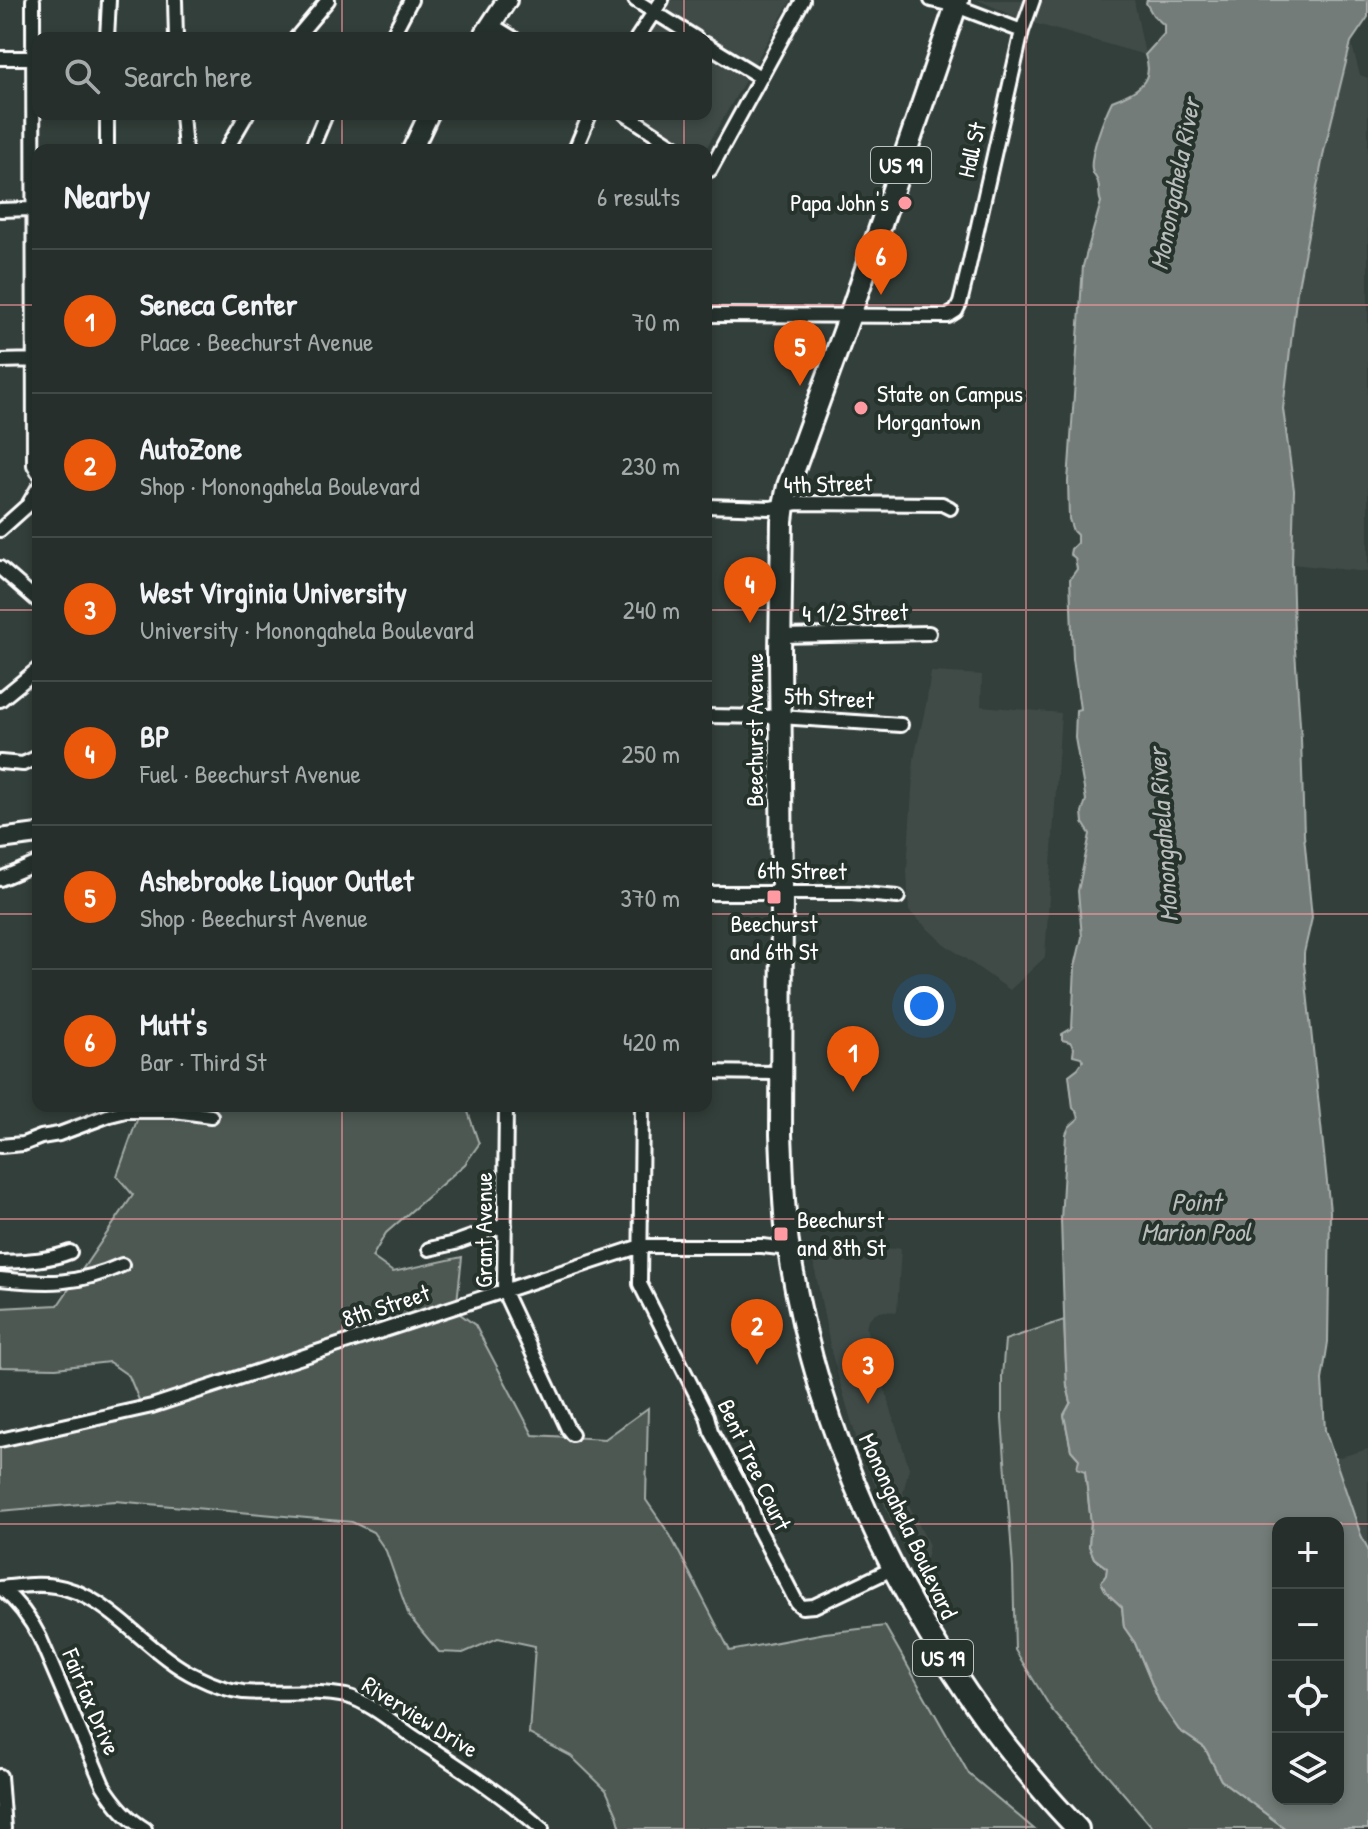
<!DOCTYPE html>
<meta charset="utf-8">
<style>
body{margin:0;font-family:"Patrick Hand",sans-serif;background:#2e3734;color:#f1f3f6}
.controls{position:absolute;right:24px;bottom:24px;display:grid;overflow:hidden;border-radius:16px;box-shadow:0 4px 12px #0003}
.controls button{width:72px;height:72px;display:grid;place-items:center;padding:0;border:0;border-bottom:2px solid #424a48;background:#262f2c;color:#f1f3f6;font:40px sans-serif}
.you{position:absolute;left:924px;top:1006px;width:28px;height:28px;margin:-20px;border:6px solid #fff;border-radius:50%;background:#1a73e8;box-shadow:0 0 0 12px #1a73e833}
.badge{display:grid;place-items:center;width:52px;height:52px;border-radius:50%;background:#ea580c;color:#fff;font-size:26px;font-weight:700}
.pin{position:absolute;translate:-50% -66px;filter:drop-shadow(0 2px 4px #0008)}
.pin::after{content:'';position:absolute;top:42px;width:28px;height:24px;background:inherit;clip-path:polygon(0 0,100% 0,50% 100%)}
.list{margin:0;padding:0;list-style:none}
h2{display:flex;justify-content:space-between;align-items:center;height:104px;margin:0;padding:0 32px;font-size:34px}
h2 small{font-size:26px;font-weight:400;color:#a4a9a9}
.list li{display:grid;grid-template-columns:52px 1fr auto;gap:24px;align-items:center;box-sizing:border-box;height:144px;padding:0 32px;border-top:2px solid #424a48}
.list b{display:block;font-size:30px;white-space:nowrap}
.list p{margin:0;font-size:26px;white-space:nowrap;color:#a4a9a9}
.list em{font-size:26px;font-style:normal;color:#a4a9a9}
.icon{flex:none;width:44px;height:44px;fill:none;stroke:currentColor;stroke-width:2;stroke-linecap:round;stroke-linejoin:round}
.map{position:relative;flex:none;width:1368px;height:1829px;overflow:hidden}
.search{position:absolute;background:#262f2c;box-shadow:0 4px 12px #0003;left:32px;top:32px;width:680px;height:88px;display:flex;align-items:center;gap:20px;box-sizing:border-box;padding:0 28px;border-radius:16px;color:#a4a9a9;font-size:30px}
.panel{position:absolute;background:#262f2c;box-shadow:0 4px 12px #0003;left:32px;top:144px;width:680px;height:968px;border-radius:16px}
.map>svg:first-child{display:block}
</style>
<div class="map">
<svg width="1368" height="1829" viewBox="0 0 1368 1829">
<rect width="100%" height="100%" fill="#333f3a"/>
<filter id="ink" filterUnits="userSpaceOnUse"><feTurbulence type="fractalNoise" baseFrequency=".0125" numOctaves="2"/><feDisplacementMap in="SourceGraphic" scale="16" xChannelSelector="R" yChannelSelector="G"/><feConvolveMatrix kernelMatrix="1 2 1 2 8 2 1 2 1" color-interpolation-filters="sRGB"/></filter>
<g filter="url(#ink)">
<path fill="#404c47" d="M 665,0 L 791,0 L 705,150 L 690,150 L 633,114 L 706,114 L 706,38 L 643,38 Z
M 978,0 L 1134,0 L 1145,55 L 1023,20 Z
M 1351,42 L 1360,75 L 1368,78 L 1368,572 L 1292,564 L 1294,490 L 1283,409 L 1297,292 L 1324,151 Z
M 931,672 L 982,675 L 981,706 L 1061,713 L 1045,957 L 1010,990 L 943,943 L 909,911 L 907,870 L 914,759 L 926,705 Z
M 901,1248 L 897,1312 L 885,1311 L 875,1313 L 868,1320 L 866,1328 L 909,1468 L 903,1493 L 929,1545 L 926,1559 L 908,1557 L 861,1454 L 832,1355 L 812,1255 Z
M 1368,1449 L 1368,1549 L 1361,1535 L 1334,1459 Z"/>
<path fill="#4d5853" stroke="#a6aca9" stroke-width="2" d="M 142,1106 L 466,1106 L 479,1144 L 465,1164 L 386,1233 L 372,1257 L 393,1272 L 462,1257 L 456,1311 L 475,1325 L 533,1435 L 605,1439 L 648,1408 L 646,1500 L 670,1535 L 730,1651 L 825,1633 L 885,1626 L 969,1774 L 1034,1829 L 621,1829 L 617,1815 L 606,1790 L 571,1756 L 529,1734 L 535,1646 L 498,1638 L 463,1653 L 439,1652 L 409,1616 L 386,1551 L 373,1532 L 352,1522 L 115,1501 L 0,1511 L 0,1447 L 122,1419 L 139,1400 L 129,1376 L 109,1362 L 56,1368 L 0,1367 L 0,1308 L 58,1305 L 133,1195 L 117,1176 Z
M 1064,1320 L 1067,1386 L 1071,1402 L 1064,1415 L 1071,1450 L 1079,1459 L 1085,1470 L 1091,1523 L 1089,1546 L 1094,1558 L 1107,1568 L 1106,1592 L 1122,1607 L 1124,1627 L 1135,1643 L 1159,1701 L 1179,1730 L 1205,1748 L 1221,1780 L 1286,1829 L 1154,1829 L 1052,1710 L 1015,1650 L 1013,1568 L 1002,1419 L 1002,1376 L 1005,1340 Z"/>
<path fill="#737b78" stroke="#abb0ae" stroke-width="2" fill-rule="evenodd" d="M 1147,0 L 1368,0 L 1368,17 L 1351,42 L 1324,151 L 1297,292 L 1283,409 L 1294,490 L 1292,564 L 1294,635 L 1301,739 L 1304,835 L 1312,918 L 1304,953 L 1304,963 L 1330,1211 L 1328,1342 L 1322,1380 L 1325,1430 L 1361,1535 L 1368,1549 L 1368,1829 L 1286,1829 L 1221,1780 L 1205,1748 L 1179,1730 L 1159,1701 L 1135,1643 L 1124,1627 L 1122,1607 L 1106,1592 L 1101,1582 L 1106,1575 L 1107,1568 L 1094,1558 L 1089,1546 L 1091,1523 L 1085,1471 L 1077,1468 L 1079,1459 L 1071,1450 L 1064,1415 L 1071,1402 L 1067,1386 L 1065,1345 L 1061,1220 L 1066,1134 L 1069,1127 L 1079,1118 L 1077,1112 L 1073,1108 L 1069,1075 L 1078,1068 L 1083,1061 L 1081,1057 L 1073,1055 L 1074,1048 L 1070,1042 L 1062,1040 L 1062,1034 L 1072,1028 L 1075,967 L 1082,937 L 1078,891 L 1090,834 L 1083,823 L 1082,812 L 1086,800 L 1075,738 L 1076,710 L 1080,709 L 1073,659 L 1070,579 L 1077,569 L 1075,558 L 1070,554 L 1071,549 L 1077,543 L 1077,535 L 1073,531 L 1069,519 L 1068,481 L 1083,266 L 1101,202 C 1098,195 1100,189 1098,182 C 1097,178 1093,175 1092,170 C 1089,155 1105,115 1112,101 C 1134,93 1156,83 1145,55 L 1164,34 L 1164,25 L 1153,15 L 1146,3 ZM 1278,1523 L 1338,1523 L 1338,1799 L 1278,1799 Z"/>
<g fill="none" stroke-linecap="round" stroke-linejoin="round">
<g stroke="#fff" stroke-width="18">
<path id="street" d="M 33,0 L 34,465 L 38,472
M 175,0 L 176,38
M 635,0 L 696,38
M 931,0 L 956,6 L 1022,31
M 492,25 L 513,38
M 107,38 L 109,0
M 296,38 L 328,0
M 391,38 L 411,0
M 637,38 L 662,0
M 706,44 L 760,77
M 0,58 L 33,58
M 107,114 L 107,150
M 182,114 L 185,150
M 625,114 L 680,150
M 226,150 L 247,114
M 311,150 L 326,114
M 575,150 L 590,114
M 706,167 L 710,170 L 803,0
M 0,210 L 32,209
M 706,315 L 948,316 L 956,311 L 960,303 L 968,270 L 1022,31 L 1033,0
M 0,361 L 38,360
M 706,506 L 771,508 L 797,503 L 942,504 L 950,508
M 0,530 L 28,505 L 38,488
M 0,568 L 38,601
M 780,636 L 929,633
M 0,700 L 38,669
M 706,716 L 780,717 L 901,725
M 0,762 L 23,764 L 38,757
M 0,879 L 38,863
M 706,893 L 852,893 L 898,897
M 706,1072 L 780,1073
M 506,1106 L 504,1292 L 568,1429 L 572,1434
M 642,1106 L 640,1284 L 707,1416 L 711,1431 L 750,1504 L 758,1528 L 797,1603 L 802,1607 L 814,1606 L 894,1568
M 0,1146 L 23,1144 L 41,1137 L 59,1134 L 110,1115 L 126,1111 L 175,1111 L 211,1116
M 429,1249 L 455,1243 L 505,1225
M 0,1262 C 24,1261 47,1261 70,1252
M 0,1279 C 48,1284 77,1285 122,1265
M 0,1440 L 152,1406 L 641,1246 L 762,1246 L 789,1249
M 0,1588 C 18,1586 37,1583 55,1586 C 109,1594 147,1654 197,1677 C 211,1684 227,1690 243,1692 C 277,1695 312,1689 346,1696 C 368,1701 395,1724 414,1737 C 458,1766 502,1794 542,1829
M 1,1588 C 19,1603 30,1618 40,1638 L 103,1785 C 114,1803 126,1818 145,1829
M 0,1776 L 4,1829"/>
</g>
<g stroke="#fff" stroke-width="24">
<path id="secondary" d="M 482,38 L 507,0
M 412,150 L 429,114
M 0,839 L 38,834"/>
</g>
<g stroke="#fff" stroke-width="26">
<path id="primary" d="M 958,0 L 850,315 L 788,486 L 784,505 L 782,521 L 780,653 L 782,893 L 781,1135 C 783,1173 783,1213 789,1250 C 817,1429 895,1604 1006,1746 C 1029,1775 1052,1803 1078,1829"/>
</g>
<use href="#street" stroke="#26332d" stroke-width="12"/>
<use href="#secondary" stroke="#26332d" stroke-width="18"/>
<use href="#primary" stroke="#26332d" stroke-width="20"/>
</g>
</g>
<path fill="none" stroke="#ff9aa2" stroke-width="2" stroke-opacity="0.55" d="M 342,0 L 342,38M 684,0 L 684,38M 1026,0 L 1026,1829M 342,114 L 342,150M 684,114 L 684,150M 0,305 L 38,305M 706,305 L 1368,305M 0,610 L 38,610M 706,610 L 1368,610M 0,914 L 38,914M 706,914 L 1368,914M 342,1106 L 342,1829M 684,1106 L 684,1829M 0,1219 L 1368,1219M 0,1524 L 1278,1524M 1338,1524 L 1368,1524"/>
<g fill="#ff9aa2" stroke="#26332d" stroke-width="3">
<circle cx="905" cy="203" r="8"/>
<circle cx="861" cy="408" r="8"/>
<rect x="766" y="889" width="16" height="16" rx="4"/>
<rect x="773" y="1226" width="16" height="16" rx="4"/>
</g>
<g text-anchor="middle" stroke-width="8" stroke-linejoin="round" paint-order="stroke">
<g fill="#26332d" stroke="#bec2c0" stroke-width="2">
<rect x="871" y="147" width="60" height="36" rx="6"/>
<rect x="913" y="1640" width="60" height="36" rx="6"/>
</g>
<g font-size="22" font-weight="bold" fill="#fff">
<text x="901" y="173">US 19</text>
<text x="943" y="1666">US 19</text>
</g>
<g font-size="24" fill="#fff" stroke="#26332d">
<text transform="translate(972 150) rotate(-77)" y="8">Hall St</text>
<text transform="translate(828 484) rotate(-2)" y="8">4th Street</text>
<text transform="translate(855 613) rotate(-1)" y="8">4 1/2 Street</text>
<text transform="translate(829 698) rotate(3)" y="8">5th Street</text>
<text transform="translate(755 730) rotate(-90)" y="8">Beechurst Avenue</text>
<text transform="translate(802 871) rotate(1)" y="8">6th Street</text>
<text transform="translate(484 1230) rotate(-90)" y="8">Grant Avenue</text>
<text transform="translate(386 1306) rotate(-18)" y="8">8th Street</text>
<text transform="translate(754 1465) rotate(65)" y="8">Bent Tree Court</text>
<text transform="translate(908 1526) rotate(65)" y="8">Monongahela Boulevard</text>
<text transform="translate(91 1702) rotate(67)" y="8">Fairfax Drive</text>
<text transform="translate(420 1717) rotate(32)" y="8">Riverview Drive</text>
</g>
<g font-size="24" fill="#fff" stroke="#26332d" text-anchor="start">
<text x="889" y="211" text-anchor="end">Papa John's</text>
<text x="877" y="402">State on Campus<tspan x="877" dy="28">Morgantown</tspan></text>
<text x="774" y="932" text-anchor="middle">Beechurst<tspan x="774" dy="28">and 6th St</tspan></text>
<text x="797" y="1228">Beechurst<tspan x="797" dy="28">and 8th St</tspan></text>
</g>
<g font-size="26" font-style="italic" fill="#b9bdbc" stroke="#26332d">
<text transform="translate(1175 184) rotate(-79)" y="9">Monongahela River</text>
<text transform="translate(1163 835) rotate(-94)" y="9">Monongahela River</text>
<text x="1196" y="1211">Point<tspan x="1196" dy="30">Marion Pool</tspan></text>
</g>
</g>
</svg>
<div class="controls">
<button>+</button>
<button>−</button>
<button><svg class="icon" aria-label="locate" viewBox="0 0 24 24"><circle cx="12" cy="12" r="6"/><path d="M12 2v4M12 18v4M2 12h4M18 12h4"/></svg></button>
<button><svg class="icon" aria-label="layers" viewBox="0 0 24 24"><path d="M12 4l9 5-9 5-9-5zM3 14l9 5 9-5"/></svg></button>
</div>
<div class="you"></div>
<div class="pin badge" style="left:853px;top:1092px">1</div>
<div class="pin badge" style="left:757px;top:1365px">2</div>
<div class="pin badge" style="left:868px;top:1404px">3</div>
<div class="pin badge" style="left:750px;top:623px">4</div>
<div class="pin badge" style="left:800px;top:386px">5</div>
<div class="pin badge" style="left:881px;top:295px">6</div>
<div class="search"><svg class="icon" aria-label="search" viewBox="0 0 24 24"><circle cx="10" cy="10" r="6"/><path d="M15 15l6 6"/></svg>Search here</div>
<section class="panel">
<h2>Nearby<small>6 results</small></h2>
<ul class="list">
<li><span class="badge">1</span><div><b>Seneca Center</b><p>Place · Beechurst Avenue</p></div><em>70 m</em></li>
<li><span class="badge">2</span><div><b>AutoZone</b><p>Shop · Monongahela Boulevard</p></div><em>230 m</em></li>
<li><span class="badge">3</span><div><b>West Virginia University</b><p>University · Monongahela Boulevard</p></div><em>240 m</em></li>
<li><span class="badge">4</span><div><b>BP</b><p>Fuel · Beechurst Avenue</p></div><em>250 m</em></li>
<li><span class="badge">5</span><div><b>Ashebrooke Liquor Outlet</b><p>Shop · Beechurst Avenue</p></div><em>370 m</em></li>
<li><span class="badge">6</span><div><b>Mutt's</b><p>Bar · Third St</p></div><em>420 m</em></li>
</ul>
</section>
</div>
